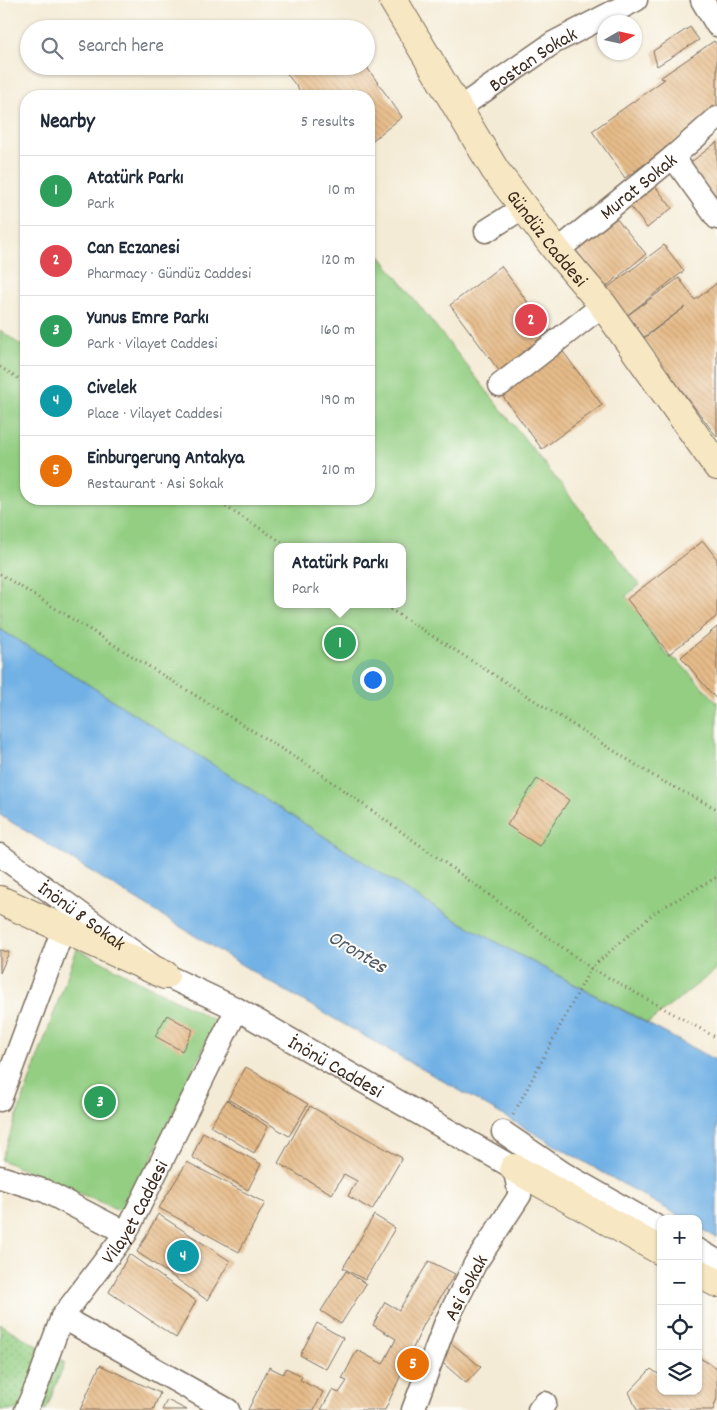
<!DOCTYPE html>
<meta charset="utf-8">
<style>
body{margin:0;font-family:Dekko,sans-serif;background:#f2f2f3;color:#1f2937}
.controls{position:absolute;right:15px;bottom:15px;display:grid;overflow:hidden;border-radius:10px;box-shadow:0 1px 4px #0004}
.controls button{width:45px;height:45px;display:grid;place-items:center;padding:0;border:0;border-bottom:1px solid #e0e1e3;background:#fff;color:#1f2937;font:25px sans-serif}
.compass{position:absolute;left:597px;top:15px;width:45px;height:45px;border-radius:50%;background:#fff;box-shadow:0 1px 4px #0004;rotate:81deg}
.you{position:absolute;left:372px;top:679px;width:18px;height:18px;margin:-12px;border:4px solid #fff;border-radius:50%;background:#1a73e8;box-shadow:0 0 0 8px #1a73e833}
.badge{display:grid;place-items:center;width:32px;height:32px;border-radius:50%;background:#0b8043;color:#fff;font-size:16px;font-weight:700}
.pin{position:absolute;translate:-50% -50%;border:2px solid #fff;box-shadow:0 1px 5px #0006}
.popup{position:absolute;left:274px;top:543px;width:132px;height:65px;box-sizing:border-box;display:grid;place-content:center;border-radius:10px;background:#fff;filter:drop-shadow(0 1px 4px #0005);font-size:16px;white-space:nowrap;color:#747a83}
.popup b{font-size:19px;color:#1f2937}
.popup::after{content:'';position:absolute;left:50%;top:100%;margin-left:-10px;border:10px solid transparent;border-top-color:#fff}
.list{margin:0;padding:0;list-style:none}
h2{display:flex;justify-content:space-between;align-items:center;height:65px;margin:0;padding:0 20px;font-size:21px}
h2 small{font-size:16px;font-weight:400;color:#747a83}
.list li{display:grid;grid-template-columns:32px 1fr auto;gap:15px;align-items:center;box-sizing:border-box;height:70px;padding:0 20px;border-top:1px solid #e0e1e3}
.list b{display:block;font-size:19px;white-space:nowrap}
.list p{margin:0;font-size:16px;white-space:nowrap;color:#747a83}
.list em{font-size:16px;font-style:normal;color:#747a83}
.icon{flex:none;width:28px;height:28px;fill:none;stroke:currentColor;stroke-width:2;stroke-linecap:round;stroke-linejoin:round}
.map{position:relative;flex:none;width:717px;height:1410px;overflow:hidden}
.search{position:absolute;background:#fff;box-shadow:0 1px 4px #0004;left:20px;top:20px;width:355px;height:55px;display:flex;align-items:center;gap:12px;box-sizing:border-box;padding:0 18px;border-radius:28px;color:#747a83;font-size:19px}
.panel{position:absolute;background:#fff;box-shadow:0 1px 4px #0004;left:20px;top:90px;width:355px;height:415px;border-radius:20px}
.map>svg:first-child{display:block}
</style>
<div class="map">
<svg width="717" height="1410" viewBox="0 0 717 1410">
<defs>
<pattern id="grass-dots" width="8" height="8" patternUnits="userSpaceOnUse" patternTransform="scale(1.25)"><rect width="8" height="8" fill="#93ce82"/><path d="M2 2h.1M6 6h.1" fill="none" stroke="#79a76a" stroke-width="1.8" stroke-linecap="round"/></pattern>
<pattern id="building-back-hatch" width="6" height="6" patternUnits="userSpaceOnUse" patternTransform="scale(1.25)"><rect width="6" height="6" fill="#e6bb89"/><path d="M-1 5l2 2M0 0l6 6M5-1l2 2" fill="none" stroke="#c6a176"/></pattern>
</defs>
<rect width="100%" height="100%" fill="#fdfcf7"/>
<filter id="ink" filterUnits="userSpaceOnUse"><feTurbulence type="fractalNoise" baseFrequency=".02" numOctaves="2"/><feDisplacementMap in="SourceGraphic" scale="10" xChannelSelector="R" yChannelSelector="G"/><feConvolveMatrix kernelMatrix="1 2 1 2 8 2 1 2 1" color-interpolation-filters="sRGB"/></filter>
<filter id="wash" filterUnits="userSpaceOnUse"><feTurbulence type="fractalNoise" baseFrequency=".0096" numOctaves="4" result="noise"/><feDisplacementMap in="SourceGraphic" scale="20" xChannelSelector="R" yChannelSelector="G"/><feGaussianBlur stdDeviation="1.12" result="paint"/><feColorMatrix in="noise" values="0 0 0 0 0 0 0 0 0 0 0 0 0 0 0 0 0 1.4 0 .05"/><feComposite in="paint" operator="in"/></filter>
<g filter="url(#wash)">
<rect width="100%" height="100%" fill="#f4ebd6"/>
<path fill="url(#grass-dots)" stroke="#677c50" d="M 0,1324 L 65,1362 L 46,1410 L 0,1410 Z"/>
<path fill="#93ce82" stroke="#677c50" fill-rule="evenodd" d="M 374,248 L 640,585 L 626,596 L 668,656 L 678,661 L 717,702 L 717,969 L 648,1023 L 501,945 L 435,908 L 86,683 L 0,629 L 0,330 L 26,349 L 26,499 L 369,499 L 369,251 ZM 278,547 L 402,547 L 402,604 L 278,604 Z
M 77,949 L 216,1021 L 126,1213 L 1,1160 Z"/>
<path fill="#71b1e5" stroke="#566e82" d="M 0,629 L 86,683 L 435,908 L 501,945 L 717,1061 L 717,1238 L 698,1227 L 698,1219 L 684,1219 L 263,978 L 0,815 Z"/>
<g id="blocks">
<path fill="url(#building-back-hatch)" d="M 690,27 L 699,40 L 657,66 L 653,51 Z
M 714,41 L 717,45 L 717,111 L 698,126 L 625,178 L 592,131 L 665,79 L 660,78 Z
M 298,66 L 366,66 L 402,117 L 369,143 L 369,96 L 304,96 L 287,74 Z
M 717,142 L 717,208 L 686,166 Z
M 651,181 L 672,208 L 647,228 L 625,200 Z
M 615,217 L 646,254 L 606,287 L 575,249 Z
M 664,245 L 684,271 L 626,316 L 606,289 Z
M 501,266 L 554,338 L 503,376 L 450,305 Z
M 679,278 L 695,300 L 717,283 L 717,437 L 643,339 L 685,307 L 644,337 L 628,315 Z
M 562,350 L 602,405 L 542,449 L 501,394 Z
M 703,541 L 717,559 L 717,616 L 669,654 L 627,599 Z
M 717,627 L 717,700 L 681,657 Z
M 537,779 L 569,800 L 539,846 L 507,825 Z
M 0,950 L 9,952 L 0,973 Z
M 167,1015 L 193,1030 L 182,1051 L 155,1036 Z
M 246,1067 L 308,1104 L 289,1136 L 228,1099 Z
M 227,1100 L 268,1127 L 254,1153 L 210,1126 Z
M 310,1106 L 402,1158 L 372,1210 L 348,1196 L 357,1181 L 344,1174 L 332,1194 L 278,1163 Z
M 203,1132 L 261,1164 L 248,1190 L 192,1157 Z
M 187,1162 L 265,1203 L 239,1252 L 159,1208 Z
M 158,1214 L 230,1261 L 207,1300 L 137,1252 Z
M 374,1215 L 395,1228 L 365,1280 L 343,1268 Z
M 129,1254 L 196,1301 L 176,1338 L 109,1292 Z
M 429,1261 L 455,1274 L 424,1324 L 385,1410 L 321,1410 L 332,1390 L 339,1393 L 347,1381 L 342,1379 L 357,1350 L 383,1364 L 396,1339 L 373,1325 L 385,1302 L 399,1310 Z
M 346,1271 L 366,1284 L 341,1324 L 321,1311 Z
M 317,1323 L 343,1338 L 326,1369 L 300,1355 Z
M 450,1342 L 481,1367 L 466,1383 L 437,1358 Z
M 698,1357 L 717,1368 L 717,1398 L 713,1410 L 637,1410 L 629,1392 L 651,1369 L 661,1376 L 661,1391 L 698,1391 Z
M 100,1365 L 160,1393 L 153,1410 L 80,1410 Z
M 269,1367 L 283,1374 L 286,1368 L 302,1376 L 300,1380 L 323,1392 L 314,1410 L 248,1410 Z
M 167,1400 L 187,1410 L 162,1410 Z"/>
</g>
</g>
<g filter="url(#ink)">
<use href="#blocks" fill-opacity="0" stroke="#7c6e5e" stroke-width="1"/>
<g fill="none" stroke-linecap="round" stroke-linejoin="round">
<g stroke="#7c6e5e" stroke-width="25">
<g id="street">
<path d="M 702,0 L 717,25"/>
<path id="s1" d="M 458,109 L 553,43 L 636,0"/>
<path d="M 673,157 L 717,218"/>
<path d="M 486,231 L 524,207"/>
<path id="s2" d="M 557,251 L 673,157 L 717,118"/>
<path d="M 500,385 L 603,305"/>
<path id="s3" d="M 0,855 L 165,975 L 237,1009 L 514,1168 L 520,1195 L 475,1264 L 446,1322 L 413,1410"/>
<path d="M 0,1100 L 63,929"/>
<path d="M 503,1132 L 563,1173 L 661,1229"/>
<path d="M 0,1177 L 45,1191 L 126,1233"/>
<path d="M 698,1250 L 717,1261"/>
<path d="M 62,1317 L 228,1410"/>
<path id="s4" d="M 26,1410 L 38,1383 L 62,1317 L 126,1233 L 237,1009"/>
<path d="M 539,1410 L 545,1403"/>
</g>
</g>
<g stroke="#7c6e5e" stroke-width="30">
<g id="secondary">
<path id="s5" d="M 393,0 L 495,170 L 557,251 L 603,305 L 717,466"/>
<path d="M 0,900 L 165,975"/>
<path d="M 514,1168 L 661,1251"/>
<path d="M 698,1273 L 717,1283"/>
</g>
</g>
<path stroke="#7c6e5e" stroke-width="3" stroke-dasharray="1 4" stroke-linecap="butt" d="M 0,367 L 26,383
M 213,499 L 290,547
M 0,574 L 314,769 L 591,968 L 717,1038
M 382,604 L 660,780 L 717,809
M 513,1115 L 591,968 L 655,912 L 717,877"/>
<use href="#street" stroke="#fff" stroke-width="22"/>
<use href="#secondary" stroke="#f7e8c3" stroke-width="28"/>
</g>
</g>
<g text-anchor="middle" stroke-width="4" stroke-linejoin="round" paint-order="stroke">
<g font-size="20" fill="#3b2a1e" stroke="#fdfcf7">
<text dy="7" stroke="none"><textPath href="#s1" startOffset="90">Bostan Sokak</textPath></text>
<text dy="7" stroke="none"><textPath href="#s2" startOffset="104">Murat Sokak</textPath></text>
<text dy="7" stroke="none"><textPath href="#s5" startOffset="284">Gündüz Caddesi</textPath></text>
<text dy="7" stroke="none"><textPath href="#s3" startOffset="102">İnönü 8 Sokak</textPath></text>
<text dy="7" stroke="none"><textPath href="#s3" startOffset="398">İnönü Caddesi</textPath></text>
<text dy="7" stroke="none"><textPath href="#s4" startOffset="228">Vilayet Caddesi</textPath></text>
<text transform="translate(465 1287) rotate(-62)" y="7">Asi Sokak</text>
</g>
<g font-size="21" font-style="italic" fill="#4e5964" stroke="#fdfcf7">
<text transform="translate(358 951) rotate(31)" y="7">Orontes</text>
</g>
</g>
</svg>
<div class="controls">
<button>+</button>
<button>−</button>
<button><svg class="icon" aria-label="locate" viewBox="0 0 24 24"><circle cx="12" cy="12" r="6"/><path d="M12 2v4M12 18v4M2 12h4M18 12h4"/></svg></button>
<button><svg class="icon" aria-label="layers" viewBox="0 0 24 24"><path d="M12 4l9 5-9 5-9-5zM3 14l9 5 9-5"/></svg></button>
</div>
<svg class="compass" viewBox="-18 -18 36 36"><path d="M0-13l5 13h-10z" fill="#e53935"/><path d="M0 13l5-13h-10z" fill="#747a83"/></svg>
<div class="you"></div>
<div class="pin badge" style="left:340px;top:643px;background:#2e9e5b">1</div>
<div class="popup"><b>Atatürk Parkı</b>Park</div>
<div class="pin badge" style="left:531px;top:320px;background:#e0444e">2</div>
<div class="pin badge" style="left:100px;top:1102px;background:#2e9e5b">3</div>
<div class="pin badge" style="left:183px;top:1256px;background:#0f9aa8">4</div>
<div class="pin badge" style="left:413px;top:1364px;background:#e8710a">5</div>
<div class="search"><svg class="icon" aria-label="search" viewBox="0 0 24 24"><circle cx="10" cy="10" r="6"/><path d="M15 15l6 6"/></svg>Search here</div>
<section class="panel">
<h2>Nearby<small>5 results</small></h2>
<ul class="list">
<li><span class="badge" style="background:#2e9e5b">1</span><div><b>Atatürk Parkı</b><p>Park</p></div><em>10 m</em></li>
<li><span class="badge" style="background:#e0444e">2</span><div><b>Can Eczanesi</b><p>Pharmacy · Gündüz Caddesi</p></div><em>120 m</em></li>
<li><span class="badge" style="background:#2e9e5b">3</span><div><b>Yunus Emre Parkı</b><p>Park · Vilayet Caddesi</p></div><em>160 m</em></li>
<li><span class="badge" style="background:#0f9aa8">4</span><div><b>Civelek</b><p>Place · Vilayet Caddesi</p></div><em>190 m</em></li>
<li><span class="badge" style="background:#e8710a">5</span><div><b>Einburgerung Antakya</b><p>Restaurant · Asi Sokak</p></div><em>210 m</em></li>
</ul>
</section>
</div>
